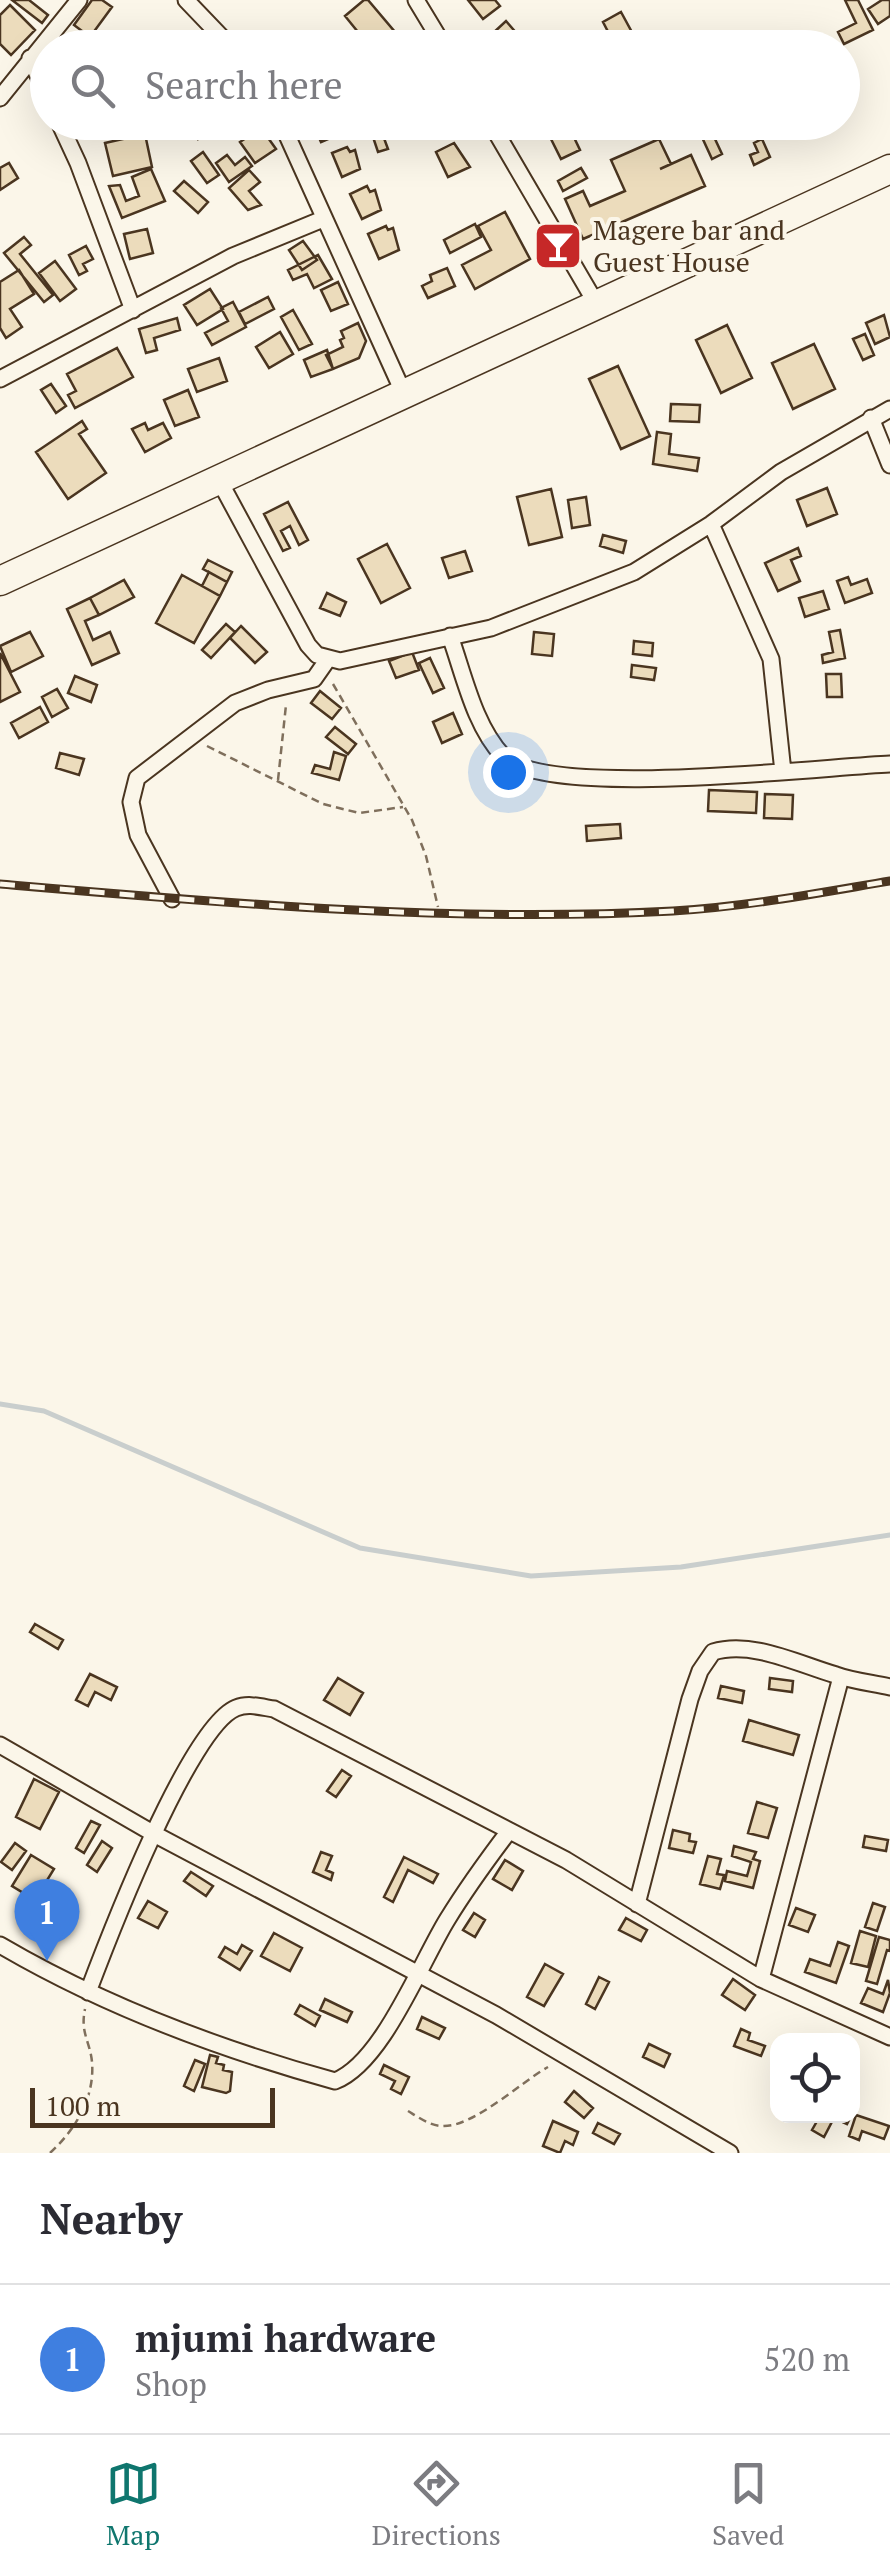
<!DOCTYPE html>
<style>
body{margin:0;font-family:"PT Serif",serif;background:#f7f7f7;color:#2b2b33}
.controls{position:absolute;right:30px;bottom:30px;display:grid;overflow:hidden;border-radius:20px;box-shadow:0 10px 40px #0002}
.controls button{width:90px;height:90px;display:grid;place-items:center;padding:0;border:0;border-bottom:2px solid #e1e1e2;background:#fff;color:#2b2b33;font:50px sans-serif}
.scale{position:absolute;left:30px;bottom:25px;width:245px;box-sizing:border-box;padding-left:10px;border:5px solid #4a3520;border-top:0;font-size:28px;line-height:35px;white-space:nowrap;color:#4a3520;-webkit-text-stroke:8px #fbf6e9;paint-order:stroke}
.you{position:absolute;left:508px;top:772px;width:35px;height:35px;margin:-25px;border:8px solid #fff;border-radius:50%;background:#1a73e8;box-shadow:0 0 0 15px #1a73e833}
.badge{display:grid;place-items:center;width:65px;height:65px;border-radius:50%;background:#0f766e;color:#fff;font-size:32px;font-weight:700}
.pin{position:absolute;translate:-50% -82px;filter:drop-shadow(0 2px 5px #0008)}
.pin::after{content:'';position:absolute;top:52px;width:35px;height:30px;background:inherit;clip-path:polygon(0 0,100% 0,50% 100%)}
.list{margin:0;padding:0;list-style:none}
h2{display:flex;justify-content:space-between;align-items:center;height:130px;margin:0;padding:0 40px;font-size:42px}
h2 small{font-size:32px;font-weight:400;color:#7c7c81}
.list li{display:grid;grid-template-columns:65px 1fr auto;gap:30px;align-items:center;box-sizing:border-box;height:150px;padding:0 40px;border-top:2px solid #e1e1e2}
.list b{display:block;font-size:38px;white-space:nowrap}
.list p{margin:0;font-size:32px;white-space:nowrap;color:#7c7c81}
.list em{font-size:32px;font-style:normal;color:#7c7c81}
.icon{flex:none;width:55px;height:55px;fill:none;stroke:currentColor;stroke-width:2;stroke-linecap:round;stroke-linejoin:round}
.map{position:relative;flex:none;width:890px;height:2153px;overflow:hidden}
.search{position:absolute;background:#fff;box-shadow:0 10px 40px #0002;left:30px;right:30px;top:30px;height:110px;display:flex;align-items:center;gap:25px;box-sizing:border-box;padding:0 35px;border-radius:55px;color:#7c7c81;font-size:38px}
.sheet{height:280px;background:#fff}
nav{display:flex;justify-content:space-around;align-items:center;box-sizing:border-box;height:140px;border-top:2px solid #e1e1e2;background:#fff;font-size:28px;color:#7c7c81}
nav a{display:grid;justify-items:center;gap:5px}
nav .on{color:#0f766e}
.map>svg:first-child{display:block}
</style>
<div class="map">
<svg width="890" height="2153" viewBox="0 0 890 2153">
<rect width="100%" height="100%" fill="#fbf6e9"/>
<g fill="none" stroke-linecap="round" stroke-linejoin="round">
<path stroke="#c9cecd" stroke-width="5" d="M 0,1404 L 44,1411 L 360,1548 L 531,1576 L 681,1567 L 890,1535"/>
</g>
<path fill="#ecdcbc" stroke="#4a3520" stroke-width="2.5" d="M 12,0 L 29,0 L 48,15 L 42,23 Z
M 92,0 L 102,0 L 112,7 L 90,37 L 74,25 Z
M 364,0 L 368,0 L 395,32 L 377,48 L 371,48 L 345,16 Z
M 468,0 L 495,0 L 500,6 L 483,19 Z
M 845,0 L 858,0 L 873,30 L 844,44 L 838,32 L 856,23 Z
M 882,0 L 890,0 L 890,16 L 878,24 L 868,9 Z
M 10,5 L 35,30 L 11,55 L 0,44 L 0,15 Z
M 621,12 L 634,36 L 615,45 L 603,22 Z
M 506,21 L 525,43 L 520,48 L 501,48 L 491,35 Z
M 702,33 L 710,48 L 673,48 Z
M 190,122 L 214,122 L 218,130 L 198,139 Z
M 312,122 L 337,122 L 342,133 L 321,142 Z
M 378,122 L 388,149 L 378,152 L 371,131 L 364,134 L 362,127 Z
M 695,122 L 707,122 L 722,154 L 712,159 Z
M 802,122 L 838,122 L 810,137 Z
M 569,127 L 580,150 L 561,159 L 550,137 Z
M 261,128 L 276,149 L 255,163 L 240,142 Z
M 145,134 L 152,167 L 113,176 L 105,143 Z
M 659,139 L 671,164 L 660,169 L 691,155 L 705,186 L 583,239 L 565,199 L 583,191 L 590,206 L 625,191 L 611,160 Z
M 762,139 L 770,157 L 754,165 L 750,155 L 758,152 L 754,143 Z
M 454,143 L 470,167 L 448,177 L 436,152 Z
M 347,147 L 350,152 L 355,150 L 360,169 L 342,177 L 332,153 Z
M 203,152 L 219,175 L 207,183 L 191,161 Z
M 227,155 L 235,165 L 245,157 L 252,166 L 229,182 L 216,163 Z
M 9,163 L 18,178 L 0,190 L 0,168 Z
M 581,168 L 587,178 L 563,191 L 558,181 Z
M 151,169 L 165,201 L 122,218 L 109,186 L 120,185 L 126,201 L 139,196 L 132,177 Z
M 249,170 L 260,182 L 249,191 L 261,205 L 248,210 L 229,188 Z
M 184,181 L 208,202 L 198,213 L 174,191 Z
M 367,186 L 370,192 L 375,190 L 381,210 L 362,219 L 350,194 Z
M 505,212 L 530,259 L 475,289 L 462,265 L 491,250 L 478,226 Z
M 475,224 L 481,237 L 450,253 L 444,240 Z
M 386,226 L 388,230 L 393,228 L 399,250 L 379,259 L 368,234 Z
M 147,229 L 153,253 L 130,259 L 124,234 Z
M 24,237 L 31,245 L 20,254 L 53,295 L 44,302 L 4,253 Z
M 303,241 L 317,260 L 302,270 L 289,250 Z
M 86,246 L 93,259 L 83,264 L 87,271 L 79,275 L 69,255 Z
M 318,255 L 332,279 L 314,288 L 307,274 L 293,280 L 288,270 Z
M 55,261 L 76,289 L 60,301 L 39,273 Z
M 447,268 L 455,286 L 428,298 L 422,286 L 432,281 L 430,275 Z
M 19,270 L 34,294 L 10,309 L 22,327 L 6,338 L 0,328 L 0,282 Z
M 338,282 L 348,304 L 331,311 L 321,290 Z
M 210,289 L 223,309 L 197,325 L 184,305 Z
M 268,297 L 274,309 L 245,324 L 239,312 Z
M 233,302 L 246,327 L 212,345 L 205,333 L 228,321 L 221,308 Z
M 293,310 L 312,344 L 299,350 L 281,317 Z
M 884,315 L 890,337 L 875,344 L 866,323 Z
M 177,318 L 180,330 L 154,338 L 157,350 L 146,353 L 139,329 Z
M 358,323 L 366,341 L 359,358 L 333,369 L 326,355 L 343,347 L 340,340 L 344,338 L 341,331 Z
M 727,325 L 752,378 L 721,393 L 696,340 Z
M 280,332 L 293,354 L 269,368 L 256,347 Z
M 865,334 L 874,355 L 863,360 L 853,339 Z
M 814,344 L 835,389 L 793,409 L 772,363 Z
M 117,348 L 133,377 L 75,408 L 68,395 L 76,391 L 67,374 Z
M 327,350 L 333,369 L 311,377 L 304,360 Z
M 219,358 L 227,381 L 197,392 L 188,369 Z
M 618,366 L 650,436 L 621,449 L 589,379 Z
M 51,384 L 66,406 L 56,413 L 41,390 Z
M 188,390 L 199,417 L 175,426 L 164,400 Z
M 671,404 L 700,405 L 699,422 L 670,421 Z
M 82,421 L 87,429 L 79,434 L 106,473 L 68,499 L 36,452 Z
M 145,423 L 148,430 L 163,423 L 171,438 L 145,452 L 132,429 Z
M 657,432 L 671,434 L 669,454 L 699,458 L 697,471 L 653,464 Z
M 827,488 L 837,514 L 807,526 L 797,500 Z
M 551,489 L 562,537 L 529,545 L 517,497 Z
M 586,497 L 590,525 L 572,528 L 568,500 Z
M 288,502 L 308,540 L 299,545 L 290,526 L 281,531 L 290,548 L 283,551 L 264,514 Z
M 603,535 L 626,541 L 623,553 L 600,546 Z
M 387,544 L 410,588 L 381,603 L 358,559 Z
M 798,548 L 801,556 L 791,560 L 800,581 L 778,591 L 765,563 Z
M 465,551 L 472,571 L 449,578 L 442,558 Z
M 208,560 L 232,572 L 227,582 L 203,569 Z
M 209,572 L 227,582 L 220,596 L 202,586 Z
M 182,575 L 220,596 L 194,643 L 156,623 Z
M 848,577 L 851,585 L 867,579 L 872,593 L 845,603 L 837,581 Z
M 124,580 L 134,597 L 99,615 L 90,598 Z
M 823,591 L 829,609 L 805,617 L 799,598 Z
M 327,593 L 346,602 L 340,616 L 320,608 Z
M 90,598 L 99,615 L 85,621 L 93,640 L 110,632 L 119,653 L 92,665 L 67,609 Z
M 226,624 L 235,632 L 211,658 L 202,650 Z
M 241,626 L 267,652 L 255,663 L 230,638 Z
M 840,630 L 845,658 L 823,663 L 822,655 L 833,652 L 829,632 Z
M 30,632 L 43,656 L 11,672 L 0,646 Z
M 534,632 L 554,634 L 552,656 L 532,654 Z
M 634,641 L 653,643 L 652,656 L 633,654 Z
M 412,652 L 419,670 L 396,678 L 389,661 Z
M 0,653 L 20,692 L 0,702 Z
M 430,658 L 444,688 L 433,693 L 419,663 Z
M 632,665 L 656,668 L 654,680 L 631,677 Z
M 826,674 L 841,674 L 842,697 L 827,697 Z
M 75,676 L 97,685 L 91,702 L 68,693 Z
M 57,689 L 68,708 L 52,717 L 42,697 Z
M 320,691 L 341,708 L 332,719 L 311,703 Z
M 40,707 L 48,722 L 19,738 L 11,723 Z
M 453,713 L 462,734 L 442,743 L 433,722 Z
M 335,727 L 356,744 L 348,754 L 326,737 Z
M 334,752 L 346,756 L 339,780 L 312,773 L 315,765 L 330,769 Z
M 60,753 L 84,759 L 79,775 L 56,768 Z
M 709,790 L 757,792 L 756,813 L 708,811 Z
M 765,794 L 793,795 L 792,819 L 764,818 Z
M 620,824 L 621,838 L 587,841 L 586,826 Z
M 35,1624 L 63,1640 L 58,1649 L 30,1632 Z
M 90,1674 L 117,1687 L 111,1700 L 95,1692 L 88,1706 L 76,1700 Z
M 338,1678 L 363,1693 L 350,1715 L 324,1700 Z
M 770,1678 L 793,1681 L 792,1692 L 769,1689 Z
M 721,1686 L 744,1691 L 742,1703 L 718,1698 Z
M 749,1720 L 799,1735 L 793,1755 L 743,1741 Z
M 342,1770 L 351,1776 L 336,1797 L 327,1791 Z
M 34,1779 L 59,1792 L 40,1829 L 16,1817 Z
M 757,1802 L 777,1808 L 768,1838 L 748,1833 Z
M 91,1821 L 100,1825 L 84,1853 L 76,1848 Z
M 673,1830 L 690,1834 L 689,1841 L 696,1842 L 693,1853 L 669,1848 Z
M 865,1836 L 888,1840 L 886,1851 L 863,1847 Z
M 102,1841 L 112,1848 L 97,1872 L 87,1865 Z
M 15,1843 L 26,1851 L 12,1870 L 1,1862 Z
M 734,1846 L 756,1852 L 753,1859 L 760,1861 L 753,1888 L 725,1881 L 727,1871 L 747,1876 L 751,1862 L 732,1856 Z
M 321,1852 L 332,1856 L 326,1870 L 333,1873 L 331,1880 L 313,1872 Z
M 31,1855 L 54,1869 L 35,1900 L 12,1886 Z
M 708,1856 L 721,1859 L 717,1874 L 724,1875 L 720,1889 L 700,1884 Z
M 404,1857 L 438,1874 L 433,1883 L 408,1870 L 393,1902 L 384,1897 Z
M 505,1860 L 523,1871 L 512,1890 L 493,1879 Z
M 191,1872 L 213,1886 L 206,1896 L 184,1881 Z
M 148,1901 L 167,1912 L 158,1928 L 138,1918 Z
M 873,1903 L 885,1907 L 877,1931 L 865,1927 Z
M 796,1908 L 815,1915 L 808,1932 L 789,1925 Z
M 474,1913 L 485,1920 L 475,1937 L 463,1930 Z
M 626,1918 L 647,1930 L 641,1941 L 619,1930 Z
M 860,1931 L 876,1936 L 868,1967 L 851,1963 Z
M 274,1933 L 302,1948 L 290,1971 L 261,1956 Z
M 879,1937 L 890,1940 L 890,1951 L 887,1950 L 877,1984 L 866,1981 Z
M 838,1942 L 849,1946 L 836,1983 L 805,1972 L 810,1959 L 830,1966 Z
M 242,1945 L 252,1951 L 240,1970 L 219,1957 L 225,1947 L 237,1954 Z
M 545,1964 L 563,1974 L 544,2006 L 527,1997 Z
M 599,1977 L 609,1982 L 595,2009 L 586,2004 Z
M 733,1979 L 755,1995 L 745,2010 L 722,1995 Z
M 888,1980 L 890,1993 L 883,2012 L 861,2003 L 868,1988 L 883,1994 Z
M 325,1999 L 352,2012 L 347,2022 L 320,2010 Z
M 300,2005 L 320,2016 L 315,2026 L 295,2014 Z
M 422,2017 L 445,2028 L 439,2039 L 417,2029 Z
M 741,2029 L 750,2033 L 748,2040 L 765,2046 L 761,2056 L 734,2046 Z
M 649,2044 L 670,2054 L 664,2067 L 643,2057 Z
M 210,2055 L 218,2057 L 216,2063 L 224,2065 L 223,2070 L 232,2072 L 230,2091 L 226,2093 L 202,2087 Z
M 195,2060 L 205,2064 L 194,2091 L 184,2086 Z
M 384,2065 L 409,2077 L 401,2094 L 391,2089 L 395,2081 L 380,2074 Z
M 574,2091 L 593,2108 L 584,2118 L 565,2102 Z
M 856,2115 L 889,2126 L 884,2139 L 862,2131 L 859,2140 L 849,2136 Z
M 820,2116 L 851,2116 L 847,2124 L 834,2118 L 824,2137 L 812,2130 Z
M 553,2121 L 578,2132 L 573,2145 L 565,2141 L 560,2153 L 543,2146 Z
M 598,2123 L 620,2134 L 614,2144 L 593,2133 Z"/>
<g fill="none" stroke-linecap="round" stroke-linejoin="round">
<g stroke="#4a3520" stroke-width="19">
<path id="street" d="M 186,0 L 232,48
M 416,0 L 445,48
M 30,58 L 48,97
M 0,98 L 79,0
M 59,122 L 78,163 L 133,310
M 281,122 L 404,394
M 490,122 L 597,305
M 0,379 L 233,256 L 323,219
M 871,418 L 890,465
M 219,480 L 308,645 L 317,655 L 340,661 L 491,628 L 634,572 L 711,524 L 781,472 L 890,409
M 711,524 L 771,659 L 783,772
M 450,636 C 464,675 474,725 503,756 C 545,800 820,767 890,764
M 172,899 L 138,835 L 131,802 L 137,778 L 235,703 L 268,690 L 314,679 L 328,659
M 0,1745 L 156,1835 L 496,2015 L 730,2153
M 637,1904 L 690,1699 L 700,1671 L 713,1652 C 752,1640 798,1664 836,1675 C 853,1681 872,1683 890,1687
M 0,1945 C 104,2006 219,2049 335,2081 C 382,2063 420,1964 447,1920 C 466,1889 487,1860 509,1831
M 761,1979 L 841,1677
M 88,1992 C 108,1939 189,1727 236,1708 C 248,1703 261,1707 274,1709 L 566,1860 L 761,1979 L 890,2037"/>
</g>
<g stroke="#4a3520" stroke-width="31">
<path id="highway" d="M 0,581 L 890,169"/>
</g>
<path stroke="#7f6f5c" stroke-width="2.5" stroke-dasharray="8 5" stroke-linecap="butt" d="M 333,684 L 412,820 L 426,856 L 438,907
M 207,746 L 323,804 L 359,813 L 403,807
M 278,780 L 286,705
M 408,2111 C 418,2117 432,2127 444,2126 C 475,2126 521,2082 548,2067
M 50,2153 C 75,2130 95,2098 92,2062 C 90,2041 80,2033 85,2009"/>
<use href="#street" stroke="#fbf6e9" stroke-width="15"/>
<use href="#highway" stroke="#fbf6e9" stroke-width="28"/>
<g stroke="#4a3520" stroke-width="9">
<path id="rail" d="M 0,884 C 223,903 448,923 673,911 C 745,907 818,893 890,881"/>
</g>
<use href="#rail" stroke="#fbf6e9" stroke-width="5" stroke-dasharray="15" stroke-linecap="butt"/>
</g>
<defs>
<g id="bar-square" transform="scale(2.5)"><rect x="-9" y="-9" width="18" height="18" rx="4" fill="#c62828" stroke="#fbf6e9"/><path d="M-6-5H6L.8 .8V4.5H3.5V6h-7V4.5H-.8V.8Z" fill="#fff"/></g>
</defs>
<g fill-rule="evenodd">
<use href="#bar-square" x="558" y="246"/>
</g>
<g text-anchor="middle" stroke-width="8" stroke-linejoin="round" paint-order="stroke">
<g font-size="28" fill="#4a3520" stroke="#fbf6e9" text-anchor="start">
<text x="593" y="240">Magere bar and<tspan x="593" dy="32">Guest House</tspan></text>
</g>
</g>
</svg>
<div class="controls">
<button><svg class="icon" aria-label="locate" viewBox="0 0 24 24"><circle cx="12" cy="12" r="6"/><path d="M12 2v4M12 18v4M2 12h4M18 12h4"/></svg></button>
</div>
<div class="scale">100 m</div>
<div class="you"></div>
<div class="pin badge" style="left:47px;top:1961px;background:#3f7fe0">1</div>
<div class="search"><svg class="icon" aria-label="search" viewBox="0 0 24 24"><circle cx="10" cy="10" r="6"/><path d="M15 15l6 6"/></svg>Search here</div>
</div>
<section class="sheet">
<h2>Nearby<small></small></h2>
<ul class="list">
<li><span class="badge" style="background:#3f7fe0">1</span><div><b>mjumi hardware</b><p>Shop</p></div><em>520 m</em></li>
</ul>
</section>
<nav>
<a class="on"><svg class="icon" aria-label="map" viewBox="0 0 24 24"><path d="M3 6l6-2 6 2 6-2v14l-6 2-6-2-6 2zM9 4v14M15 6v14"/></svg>Map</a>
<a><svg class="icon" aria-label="directions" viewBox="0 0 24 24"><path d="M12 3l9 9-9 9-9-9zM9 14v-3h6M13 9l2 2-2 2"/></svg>Directions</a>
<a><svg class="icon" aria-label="saved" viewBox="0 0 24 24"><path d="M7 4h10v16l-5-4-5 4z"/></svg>Saved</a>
</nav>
